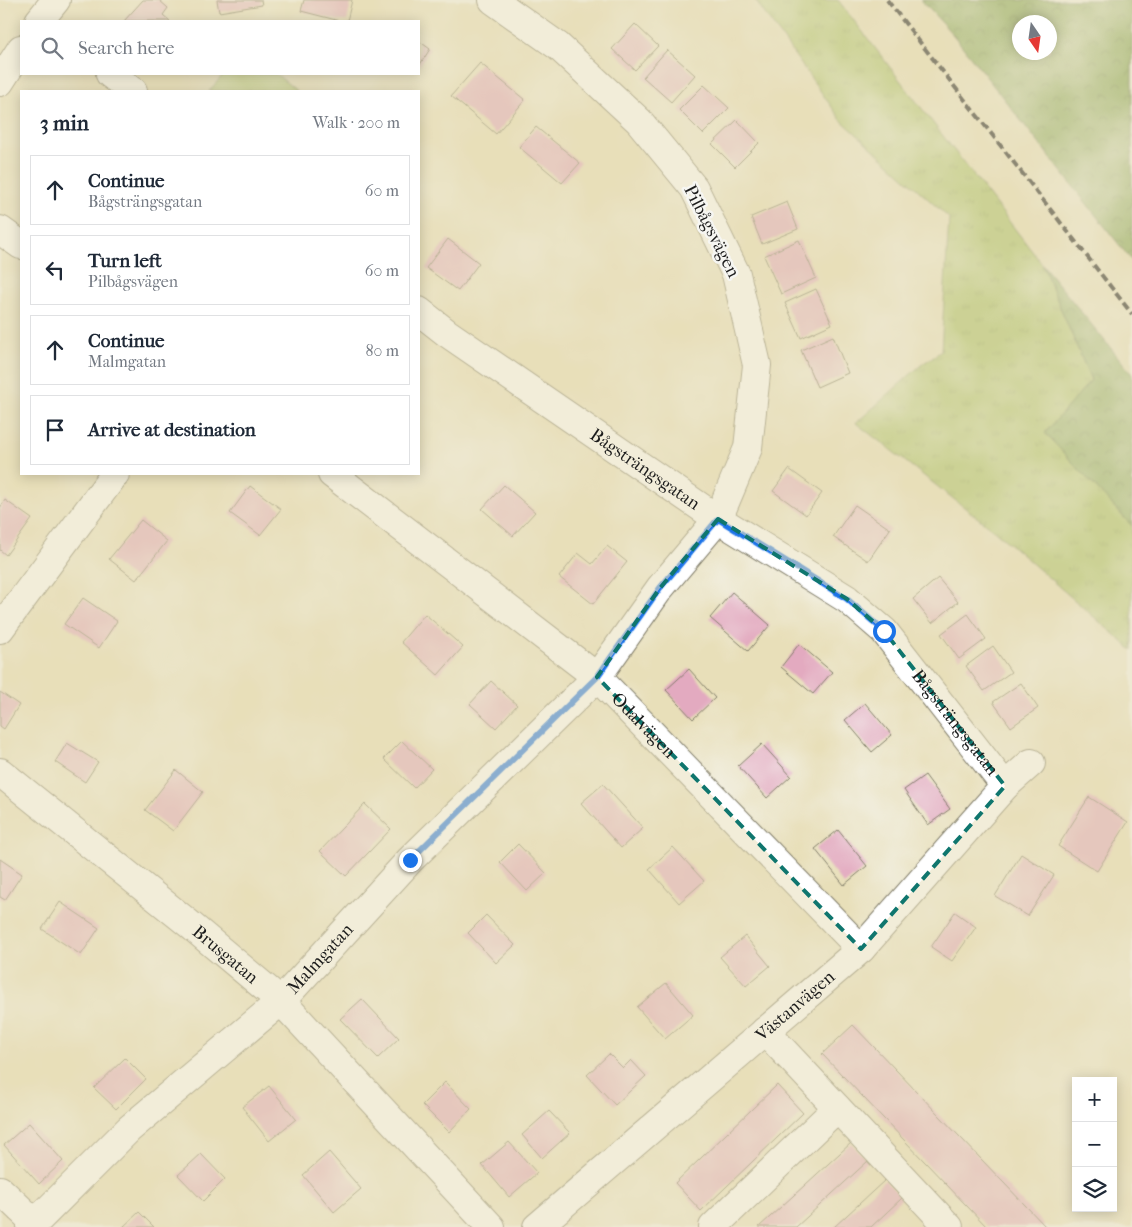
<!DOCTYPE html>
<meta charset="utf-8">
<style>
body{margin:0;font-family:"IM FELL French Canon",serif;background:#f6f6f7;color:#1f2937}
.controls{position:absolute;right:15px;bottom:15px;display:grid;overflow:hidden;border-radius:0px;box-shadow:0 2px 12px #0003}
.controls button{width:45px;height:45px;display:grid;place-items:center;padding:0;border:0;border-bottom:1px solid #e0e1e3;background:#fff;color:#1f2937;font:25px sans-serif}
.compass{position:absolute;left:1012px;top:15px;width:45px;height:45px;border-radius:50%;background:#fff;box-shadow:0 2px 12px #0003;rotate:167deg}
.stop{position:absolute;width:15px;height:15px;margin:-11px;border:4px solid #1a73e8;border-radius:50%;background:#fff}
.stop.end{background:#1a73e8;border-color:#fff;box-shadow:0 1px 5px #0008}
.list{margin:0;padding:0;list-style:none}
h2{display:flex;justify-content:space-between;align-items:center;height:65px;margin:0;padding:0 20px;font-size:21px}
h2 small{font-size:16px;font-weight:400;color:#747a83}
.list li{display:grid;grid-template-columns:32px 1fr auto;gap:15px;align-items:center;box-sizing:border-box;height:70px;margin:0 10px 10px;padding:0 10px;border:1px solid #e0e1e3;border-radius:0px}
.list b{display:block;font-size:19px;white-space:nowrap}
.list p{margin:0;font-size:16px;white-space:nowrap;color:#747a83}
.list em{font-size:16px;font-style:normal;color:#747a83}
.icon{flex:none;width:28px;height:28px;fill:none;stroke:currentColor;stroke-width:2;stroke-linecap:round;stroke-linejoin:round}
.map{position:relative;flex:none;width:1132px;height:1227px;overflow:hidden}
.search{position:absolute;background:#fff;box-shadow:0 2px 12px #0003;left:20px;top:20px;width:400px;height:55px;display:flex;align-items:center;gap:12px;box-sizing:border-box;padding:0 18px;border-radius:0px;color:#747a83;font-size:19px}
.panel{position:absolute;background:#fff;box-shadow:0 2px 12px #0003;left:20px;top:90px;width:400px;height:385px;border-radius:0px}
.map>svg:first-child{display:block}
</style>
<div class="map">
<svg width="1132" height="1227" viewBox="0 0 1132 1227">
<defs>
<pattern id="grass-tufts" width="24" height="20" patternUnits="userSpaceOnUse" patternTransform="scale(1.25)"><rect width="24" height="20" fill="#aac268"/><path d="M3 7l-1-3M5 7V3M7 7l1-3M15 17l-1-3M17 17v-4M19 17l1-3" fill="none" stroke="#92a65a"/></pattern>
<pattern id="forest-crowns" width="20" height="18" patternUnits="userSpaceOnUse" patternTransform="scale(1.25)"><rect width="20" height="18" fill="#87a85c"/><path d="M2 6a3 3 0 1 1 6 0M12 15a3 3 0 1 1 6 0" fill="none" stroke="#6e884b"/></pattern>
</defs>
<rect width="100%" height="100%" fill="#f6f6f2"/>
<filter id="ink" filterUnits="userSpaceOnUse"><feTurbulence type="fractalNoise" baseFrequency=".02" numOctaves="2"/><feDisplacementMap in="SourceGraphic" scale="10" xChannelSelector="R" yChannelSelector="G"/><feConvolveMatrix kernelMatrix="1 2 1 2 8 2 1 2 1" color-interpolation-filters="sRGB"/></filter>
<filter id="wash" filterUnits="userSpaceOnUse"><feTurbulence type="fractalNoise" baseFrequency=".0096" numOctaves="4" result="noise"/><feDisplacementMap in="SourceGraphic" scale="20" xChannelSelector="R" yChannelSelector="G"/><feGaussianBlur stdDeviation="1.12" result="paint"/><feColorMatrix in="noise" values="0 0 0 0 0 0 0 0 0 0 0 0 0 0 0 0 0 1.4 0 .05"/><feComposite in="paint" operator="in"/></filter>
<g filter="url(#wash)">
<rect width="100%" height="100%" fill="#e8dfb9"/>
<path fill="url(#grass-tufts)" stroke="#636f42" d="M 755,0 L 838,0 L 1042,264 L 1091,380 L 1045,433 L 1132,526 L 1132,650 L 996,532 L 856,423 L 921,365 L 941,351 L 949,218 L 841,120 Z"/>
<path fill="url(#forest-crowns)" stroke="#52623c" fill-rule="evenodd" d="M 921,0 L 1132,0 L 1132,261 L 954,36 ZM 1020,22 L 1050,22 L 1050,52 L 1020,52 Z
M 1042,264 L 1132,374 L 1132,526 L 1045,433 L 1091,380 Z"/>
<path fill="#aac268" stroke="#636f42" d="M 224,74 L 276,74 L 297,91 L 209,91 Z"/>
<g id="blocks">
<path fill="#e3aac0" d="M 143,0 L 159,0 L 168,8 L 163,15 L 170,21 L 124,21 Z
M 217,0 L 261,0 L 262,5 L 219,12 Z
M 304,0 L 352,0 L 347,21 L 340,21 L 301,11 Z
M 635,24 L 658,46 L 635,70 L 612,49 Z
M 419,41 L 430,49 L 419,66 Z
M 667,50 L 695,75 L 671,102 L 643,77 Z
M 480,63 L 525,100 L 496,134 L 451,96 Z
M 704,85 L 729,108 L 703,134 L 679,110 Z
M 737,120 L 759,143 L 735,167 L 712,144 Z
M 536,127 L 580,163 L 562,183 L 519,147 Z
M 787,202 L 798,229 L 762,244 L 751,217 Z
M 448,239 L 479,263 L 458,291 L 426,268 Z
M 799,240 L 816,278 L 781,294 L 764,256 Z
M 816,289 L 832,324 L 801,338 L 785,303 Z
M 833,336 L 848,373 L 817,387 L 801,350 Z
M 789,469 L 822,493 L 806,515 L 773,491 Z
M 504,485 L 535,512 L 513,536 L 482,509 Z
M 250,486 L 281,509 L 260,535 L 230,513 Z
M 5,500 L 32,519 L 6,555 L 0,550 L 0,508 Z
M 855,505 L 890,529 L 868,561 L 833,537 Z
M 141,520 L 167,541 L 136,580 L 109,559 Z
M 607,546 L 627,562 L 593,604 L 559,577 L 578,553 L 592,564 Z
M 938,578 L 958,602 L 932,623 L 913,599 Z
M 732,592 L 770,625 L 748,651 L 710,618 Z
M 83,598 L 117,621 L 99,648 L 64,624 Z
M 425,614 L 463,647 L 438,675 L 401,642 Z
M 968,614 L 986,639 L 959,659 L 941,634 Z
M 799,644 L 832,672 L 813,694 L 781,667 Z
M 993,646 L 1011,672 L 984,691 L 966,666 Z
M 689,669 L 715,698 L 693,719 L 666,690 Z
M 491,681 L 517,705 L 496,728 L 470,704 Z
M 1021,683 L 1038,708 L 1011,727 L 993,702 Z
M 0,692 L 19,705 L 4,729 L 0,726 Z
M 865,703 L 892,735 L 872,752 L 845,720 Z
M 402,741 L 432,769 L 414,788 L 384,759 Z
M 67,743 L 98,762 L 85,782 L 55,762 Z
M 762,744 L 791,776 L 767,798 L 738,766 Z
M 176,770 L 203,792 L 173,831 L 145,810 Z
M 925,775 L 950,809 L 928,825 L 904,790 Z
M 603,784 L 643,828 L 621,848 L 581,803 Z
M 1089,797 L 1128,822 L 1097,871 L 1058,846 Z
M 365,804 L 391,829 L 346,876 L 320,851 Z
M 838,830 L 867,866 L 844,885 L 815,849 Z
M 518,844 L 546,873 L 527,891 L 500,862 Z
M 673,847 L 704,881 L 679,903 L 649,869 Z
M 1021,854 L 1054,875 L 1028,916 L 995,896 Z
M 0,859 L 22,874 L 5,900 L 0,897 Z
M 60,902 L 99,928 L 81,955 L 42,929 Z
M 955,912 L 976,927 L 952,961 L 931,947 Z
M 486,915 L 515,945 L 496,963 L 468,933 Z
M 745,936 L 770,966 L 746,986 L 720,957 Z
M 666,983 L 693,1015 L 665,1039 L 637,1007 Z
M 362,999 L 399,1038 L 378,1058 L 340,1019 Z
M 853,1025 L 1046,1227 L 987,1227 L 822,1054 Z
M 609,1054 L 623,1068 L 631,1060 L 646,1076 L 615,1105 L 587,1075 Z
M 125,1058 L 146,1079 L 116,1109 L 94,1088 Z
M 445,1082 L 471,1109 L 449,1132 L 422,1105 Z
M 777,1085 L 803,1113 L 701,1211 L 675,1183 Z
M 269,1086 L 296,1119 L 269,1141 L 242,1107 Z
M 549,1111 L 570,1133 L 542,1158 L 522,1135 Z
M 29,1123 L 63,1161 L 39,1184 L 4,1145 Z
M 509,1142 L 537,1173 L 509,1197 L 482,1165 Z
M 851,1143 L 868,1161 L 796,1227 L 759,1227 Z
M 329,1152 L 361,1189 L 334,1212 L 303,1175 Z
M 201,1154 L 225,1179 L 203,1201 L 178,1175 Z
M 885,1180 L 902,1198 L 871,1227 L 834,1227 Z
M 139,1212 L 154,1227 L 123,1227 Z"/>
</g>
</g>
<g filter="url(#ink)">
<use href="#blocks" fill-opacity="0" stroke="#827e6a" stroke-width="1"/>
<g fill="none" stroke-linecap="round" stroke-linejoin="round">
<g stroke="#827e6a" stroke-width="30">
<g id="minor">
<path d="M 39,21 L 56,0"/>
<path d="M 110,74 L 133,91"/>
<path d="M 0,82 L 21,49"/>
<path d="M 0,230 L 21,245"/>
<path id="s1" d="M 419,311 L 447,333 L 718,519 L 847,599 L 884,631 L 1005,786"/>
<path id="s2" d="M 332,474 L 597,677 L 861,949"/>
<path d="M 0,629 L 115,474"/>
<path id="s3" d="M 0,772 L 188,923 L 281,1001 L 491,1227"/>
<path d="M 765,1031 L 949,1227"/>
<path d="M 0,1190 L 35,1223"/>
<path id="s4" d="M 31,1227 L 129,1129 L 281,1001 L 410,860 L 597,677 L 660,588 L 718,519 L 748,448 L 757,365 L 736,274 L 694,188 L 639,121 L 558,46 L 493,0"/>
<path id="s5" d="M 537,1227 L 861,949 L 1005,786 L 1031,763"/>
<path d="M 713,1227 L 837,1108"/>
</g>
</g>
<use href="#minor" stroke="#fff" stroke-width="28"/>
<path stroke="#1c1c1c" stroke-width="4" stroke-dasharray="8 4" stroke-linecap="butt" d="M 887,0 L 1132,314"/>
</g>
</g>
<g fill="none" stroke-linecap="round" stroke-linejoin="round" filter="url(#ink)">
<path stroke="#1a73e8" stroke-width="6" d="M 410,860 L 597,677 L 660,588 L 718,519 L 847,599 L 884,631"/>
</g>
<path d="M0 0H1132V1227H0ZM 718,519 L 847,599 L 884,631 L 1005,786 L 861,949 L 597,677 L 660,588 Z" fill="#e8dfb9" fill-opacity=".55" fill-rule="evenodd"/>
<path fill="none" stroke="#0f766e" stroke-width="4" stroke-dasharray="10 6" stroke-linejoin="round" d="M 718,519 L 847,599 L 884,631 L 1005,786 L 861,949 L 597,677 L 660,588 Z"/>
<g text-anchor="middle" stroke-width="5" stroke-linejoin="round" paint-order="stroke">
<g font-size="18" fill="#1c1c1c" stroke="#f6f6f2">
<text transform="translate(712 231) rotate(63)" y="6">Pilbågsvägen</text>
<text dy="6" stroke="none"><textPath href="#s1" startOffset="276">Bågsträngsgatan</textPath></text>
<text dy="6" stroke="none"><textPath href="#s1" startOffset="681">Bågsträngsgatan</textPath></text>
<text dy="6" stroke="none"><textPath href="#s2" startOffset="401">Odalvägen</textPath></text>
<text dy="6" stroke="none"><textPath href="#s3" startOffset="290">Brusgatan</textPath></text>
<text dy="6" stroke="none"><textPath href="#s4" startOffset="395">Malmgatan</textPath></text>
<text dy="6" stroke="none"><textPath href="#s5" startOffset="340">Västanvägen</textPath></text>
</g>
</g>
</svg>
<div class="controls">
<button>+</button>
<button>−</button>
<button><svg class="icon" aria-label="layers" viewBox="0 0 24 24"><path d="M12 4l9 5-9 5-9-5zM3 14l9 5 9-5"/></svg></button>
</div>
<svg class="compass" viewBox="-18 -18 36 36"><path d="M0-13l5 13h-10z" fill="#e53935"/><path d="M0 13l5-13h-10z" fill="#747a83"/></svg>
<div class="stop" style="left:884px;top:631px"></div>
<div class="stop end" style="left:410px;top:860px"></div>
<div class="search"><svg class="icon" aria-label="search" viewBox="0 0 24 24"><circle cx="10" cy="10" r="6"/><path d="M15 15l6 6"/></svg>Search here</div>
<section class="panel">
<h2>3 min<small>Walk · 200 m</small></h2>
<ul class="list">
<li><svg class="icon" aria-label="ahead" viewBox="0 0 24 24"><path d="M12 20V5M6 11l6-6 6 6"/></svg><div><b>Continue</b><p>Bågsträngsgatan</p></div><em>60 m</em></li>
<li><svg class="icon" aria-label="left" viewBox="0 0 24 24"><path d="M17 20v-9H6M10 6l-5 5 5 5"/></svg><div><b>Turn left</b><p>Pilbågsvägen</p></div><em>60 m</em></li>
<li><svg class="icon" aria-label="ahead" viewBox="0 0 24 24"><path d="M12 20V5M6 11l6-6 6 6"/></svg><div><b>Continue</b><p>Malmgatan</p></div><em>80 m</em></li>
<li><svg class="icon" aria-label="arrive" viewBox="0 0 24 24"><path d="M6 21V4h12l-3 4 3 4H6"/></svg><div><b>Arrive at destination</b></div></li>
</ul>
</section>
</div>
